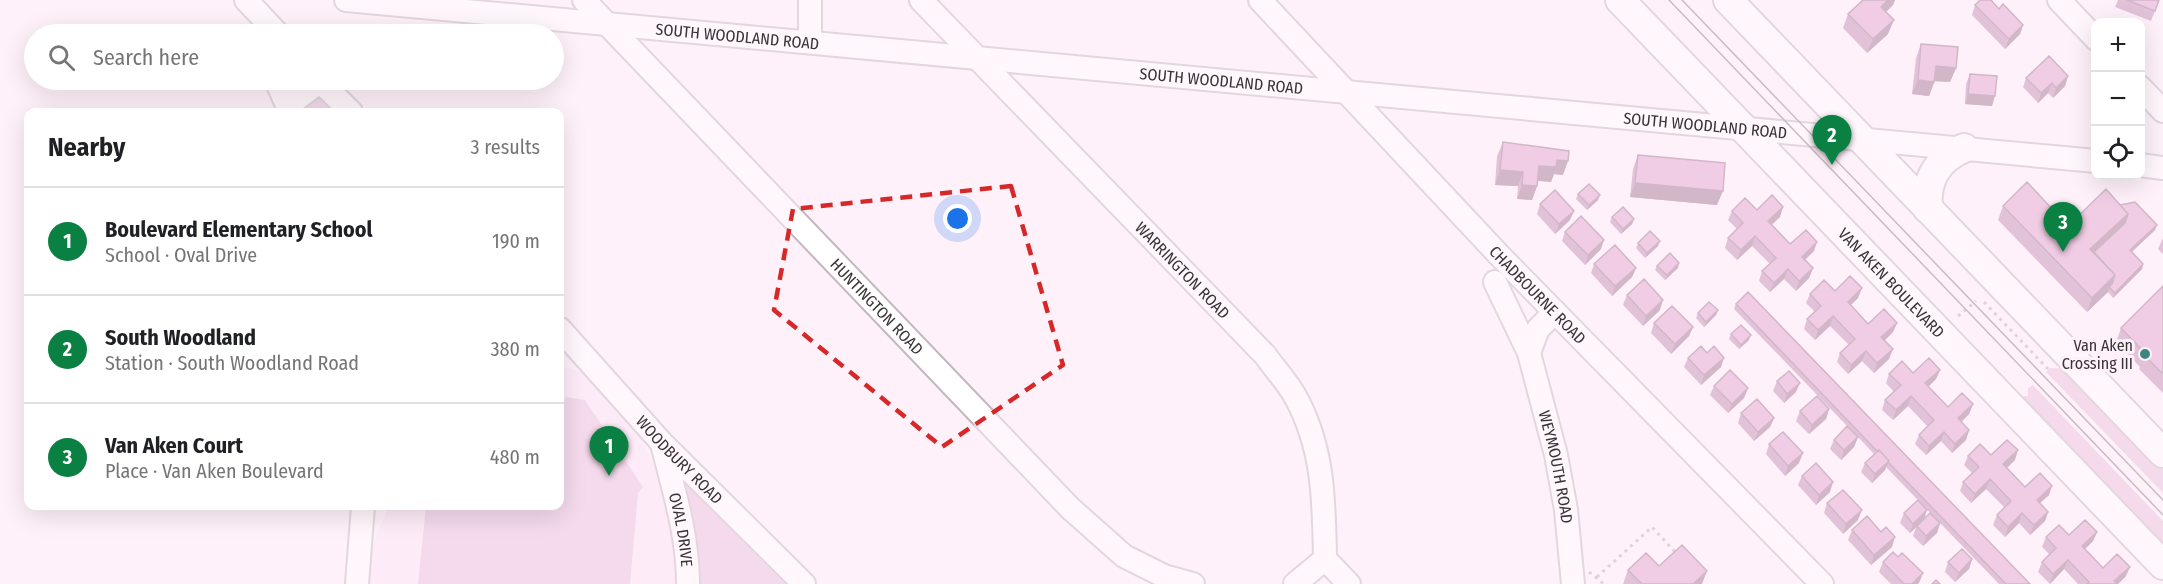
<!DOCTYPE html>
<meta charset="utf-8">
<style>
body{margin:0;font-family:"Fira Sans Condensed",sans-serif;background:#f6f6f6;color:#202124}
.controls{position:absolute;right:18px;top:18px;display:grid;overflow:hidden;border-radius:12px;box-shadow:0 6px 24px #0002}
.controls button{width:54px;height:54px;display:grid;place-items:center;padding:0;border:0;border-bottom:2px solid #e0e0e0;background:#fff;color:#202124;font:30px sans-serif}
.you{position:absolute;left:958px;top:219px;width:21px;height:21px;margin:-15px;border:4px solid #fff;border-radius:50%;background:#1a73e8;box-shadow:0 0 0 9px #1a73e833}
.badge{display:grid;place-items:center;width:39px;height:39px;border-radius:50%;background:#0b8043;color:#fff;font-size:20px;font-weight:700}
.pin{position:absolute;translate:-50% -50px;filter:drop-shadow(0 2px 3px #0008)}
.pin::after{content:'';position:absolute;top:32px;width:21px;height:18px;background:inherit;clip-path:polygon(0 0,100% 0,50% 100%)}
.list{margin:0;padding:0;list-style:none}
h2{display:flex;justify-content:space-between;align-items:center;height:78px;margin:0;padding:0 24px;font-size:26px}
h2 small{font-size:20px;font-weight:400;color:#757577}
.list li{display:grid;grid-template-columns:39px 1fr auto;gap:18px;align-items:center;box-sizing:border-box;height:108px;padding:0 24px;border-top:2px solid #e0e0e0}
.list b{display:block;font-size:22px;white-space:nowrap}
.list p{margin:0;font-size:20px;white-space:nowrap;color:#757577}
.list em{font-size:20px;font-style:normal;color:#757577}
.icon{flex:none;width:33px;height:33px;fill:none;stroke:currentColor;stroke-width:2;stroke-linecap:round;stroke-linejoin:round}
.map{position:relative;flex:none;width:2163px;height:584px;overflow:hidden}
.search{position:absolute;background:#fff;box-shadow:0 6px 24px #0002;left:24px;top:24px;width:540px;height:66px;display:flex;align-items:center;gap:15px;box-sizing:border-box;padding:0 21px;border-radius:33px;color:#757577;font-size:22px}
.panel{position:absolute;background:#fff;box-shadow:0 6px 24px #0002;left:24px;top:108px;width:540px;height:402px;border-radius:12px}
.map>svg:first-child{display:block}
</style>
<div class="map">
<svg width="2163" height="584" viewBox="0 0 2163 584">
<rect width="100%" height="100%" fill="#fff1fa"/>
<path fill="#fae5f3" d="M 560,365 L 581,372 L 608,393 L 641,438 L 654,465 L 670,513 L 680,584 L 366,584 L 372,548 L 388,506 L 560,506 Z"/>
<path fill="#e7bfda" d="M 276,80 L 319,80 L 351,112 L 290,112 Z
M 2050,368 L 2072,369 L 2163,463 L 2163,493 L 2046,372 Z
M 2033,385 L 2163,521 L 2163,554 L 2020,396 L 2028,396 L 2028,388 Z
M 567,397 L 585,400 L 643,487 L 638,493 L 630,584 L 418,584 L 426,506 L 560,506 L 560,403 Z
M 662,443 L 804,584 L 688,584 Z"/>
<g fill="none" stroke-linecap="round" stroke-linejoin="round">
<g stroke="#c4b7bf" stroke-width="26">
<g id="minor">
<path d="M 246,0 L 278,34"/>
<path id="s1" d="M 346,0 L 2096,161"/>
<path id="s2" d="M 584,0 L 1070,508 L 1124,556 L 1164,576 L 1193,584"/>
<path d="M 810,0 L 810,42"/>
<path id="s3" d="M 921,0 L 1265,355 C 1275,369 1287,382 1295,396 C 1324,448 1324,502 1325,559 L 1295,584"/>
<path id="s4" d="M 1260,0 L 1500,256 L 1822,584"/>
<path d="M 2059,0 L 2096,39"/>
<path d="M 276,80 L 290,112"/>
<path d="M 319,80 L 351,112"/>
<path d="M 2140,87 L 2163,111"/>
<path d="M 287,106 L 321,81"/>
<path d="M 2140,165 L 2163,168"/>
<path id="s5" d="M 1495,282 L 1529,353 L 1556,455 L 1566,510 L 1573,584"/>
<path id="s6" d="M 560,329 L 662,443 L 804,584"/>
<path d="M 1529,353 L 1538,329 L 1555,312"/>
<path id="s7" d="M 662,444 C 674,491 688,536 688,584"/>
<path d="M 1325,559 L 1349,584"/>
<path d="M 357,584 L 363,506"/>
</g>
</g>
<g stroke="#c4b7bf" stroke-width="32">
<g id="major">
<path id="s8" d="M 1620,0 L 2163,565"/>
<path d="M 1728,0 L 2163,453"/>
<path d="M 1928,209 C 1925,180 1937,159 1964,148"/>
</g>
</g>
<path stroke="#b9aeb5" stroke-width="3" stroke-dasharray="3 4.5" stroke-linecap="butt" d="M 1984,302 L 2048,369
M 1958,316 L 1976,301
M 1589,572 L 1604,584
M 1597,577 L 1652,527 L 1676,553"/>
<use href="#minor" stroke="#fff" stroke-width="22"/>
<use href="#major" stroke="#fff" stroke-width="28"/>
<path stroke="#877e83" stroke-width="1.5" d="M 1669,0 L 2163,515
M 1682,0 L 2163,500"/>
</g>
<path fill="#bf8baf" d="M 1863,0 L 1895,0 L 1893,5 L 1886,12 L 1888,34 L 1867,53 L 1843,28 L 1848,14 Z
M 2118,0 L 2159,0 L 2151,21 L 2115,7 Z
M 1975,5 L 1999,9 L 2023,25 L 2020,34 L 2005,49 L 1972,15 Z
M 1921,44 L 1956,68 L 1950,82 L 1935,81 L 1929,96 L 1912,94 L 1916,58 Z
M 1970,74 L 1992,106 L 1965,104 L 1966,84 Z
M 2068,76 L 2065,86 L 2053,98 L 2048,93 L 2038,103 L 2023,87 L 2026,78 Z
M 1503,142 L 1563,175 L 1554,174 L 1551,182 L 1537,181 L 1537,186 L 1532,200 L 1517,199 L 1518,186 L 1495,185 L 1497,156 Z
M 1638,155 L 1717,205 L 1630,197 L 1633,169 Z
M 1578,194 L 1598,200 L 1587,210 L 1576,199 Z
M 1540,204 L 1570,220 L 1555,234 L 1537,214 Z
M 2120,205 L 2155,230 L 2132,252 L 2143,264 L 2142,269 L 2113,298 L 2108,292 L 2087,312 L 1998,220 L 2003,206 L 2068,226 Z
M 1757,210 L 1780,217 L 1771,225 L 1790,244 L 1814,251 L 1805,260 L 1813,268 L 1809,278 L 1796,291 L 1784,279 L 1770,292 L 1759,281 L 1762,271 L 1770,264 L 1752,246 L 1737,260 L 1725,248 L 1728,238 L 1737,229 L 1728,220 L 1732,211 Z
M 1612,217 L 1634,219 L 1632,224 L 1621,234 L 1610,222 Z
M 1565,232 L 1601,249 L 1585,265 L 1562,241 Z
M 2163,238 L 2163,254 L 2158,249 Z
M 1638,243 L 1658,246 L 1645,258 L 1636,248 Z
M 1594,264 L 1636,268 L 1632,277 L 1612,296 L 1591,273 Z
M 1657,266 L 1678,268 L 1665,280 L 1655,270 Z
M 2163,286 L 2163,393 L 2139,369 L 2140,367 L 2116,342 L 2121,328 Z
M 1835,291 L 1858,298 L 1851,305 L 1868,324 L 1897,323 L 1893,332 L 1885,340 L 1889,359 L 1874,373 L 1862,361 L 1848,374 L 1837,362 L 1840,353 L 1849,345 L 1830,326 L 1815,340 L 1804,329 L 1807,319 L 1815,312 L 1806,303 L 1810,294 Z
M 1627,295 L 1660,310 L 1643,326 L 1623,305 Z
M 1736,304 L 2030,584 L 1999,584 L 1886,467 L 1885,470 L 1872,483 L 1861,472 L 1865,463 L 1874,454 L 1858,437 L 1854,447 L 1841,460 L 1830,449 L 1834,440 L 1850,429 L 1734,309 Z
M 1718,310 L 1716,315 L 1704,327 L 1696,318 L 1698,313 Z
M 1654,323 L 1693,327 L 1689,336 L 1671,354 L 1651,333 Z
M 1731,334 L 1749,340 L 1739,349 L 1729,339 Z
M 1688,358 L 1721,367 L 1701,385 L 1684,367 Z
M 1940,370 L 1936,379 L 1928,387 L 1948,407 L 1973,404 L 1969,414 L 1961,422 L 1969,430 L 1966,440 L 1952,453 L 1941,441 L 1926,455 L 1915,444 L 1919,435 L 1927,426 L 1908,406 L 1893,420 L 1882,410 L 1885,400 L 1894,392 L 1886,383 L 1889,374 L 1913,373 Z
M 1777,381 L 1796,392 L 1784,403 L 1773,391 Z
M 1714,386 L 1748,388 L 1744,398 L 1728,413 L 1710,395 Z
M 1829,409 L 1826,419 L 1809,434 L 1796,421 L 1800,411 Z
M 1741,413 L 1774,418 L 1770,427 L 1754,441 L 1738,423 Z
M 1769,444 L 1799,463 L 1785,476 L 1766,454 Z
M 1991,455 L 2015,460 L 2007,468 L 2025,487 L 2049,495 L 2040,503 L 2048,512 L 2045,521 L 2030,535 L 2019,523 L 2005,537 L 1993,525 L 1997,515 L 2005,508 L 1986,489 L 1971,503 L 1960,491 L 1963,482 L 1972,473 L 1964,465 L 1968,456 Z
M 1802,476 L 1830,492 L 1816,505 L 1798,485 Z
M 1827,503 L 1858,520 L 1843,534 L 1824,513 Z
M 1904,513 L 1940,523 L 1937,533 L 1923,546 L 1913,536 L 1916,527 L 1910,533 L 1900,523 Z
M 1852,530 L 1892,547 L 1871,565 L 1848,540 Z
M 2097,532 L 2093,541 L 2085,549 L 2103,568 L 2126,576 L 2118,584 L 2078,584 L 2064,569 L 2050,584 L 2038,572 L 2042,562 L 2050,555 L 2042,547 L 2046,537 Z
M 1898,557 L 1923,573 L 1918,584 L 1891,584 L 1879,572 L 1883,562 Z
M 1972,559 L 1969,569 L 1955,582 L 1945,572 L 1948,562 Z
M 1659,566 L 1702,584 L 1623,584 L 1628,570 Z"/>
<path fill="#9b718e" d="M 1888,0 L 1895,0 L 1893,5 L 1876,21 L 1881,7 Z
M 1894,20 L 1888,34 L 1867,53 L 1873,39 Z
M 2023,25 L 2020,34 L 2005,49 L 2009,39 Z
M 1936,66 L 1956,68 L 1950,82 L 1931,81 Z
M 2068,76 L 2065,86 L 2053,98 L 2056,88 Z
M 1918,80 L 1934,82 L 1929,96 L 1912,94 Z
M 2052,83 L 2048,93 L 2038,103 L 2041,93 Z
M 1968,94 L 1995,96 L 1992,106 L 1965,104 Z
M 1557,160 L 1568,161 L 1563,175 L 1554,174 L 1551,182 L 1534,180 L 1539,166 Z
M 1500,170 L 1523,172 L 1518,186 L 1495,185 Z
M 1635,183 L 1723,191 L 1717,205 L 1630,197 Z
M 1522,185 L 1537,186 L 1532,200 L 1517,199 Z
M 1600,195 L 1598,200 L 1587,210 L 1589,205 Z
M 1783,207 L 1780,217 L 1765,231 L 1768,221 Z
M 1574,211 L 1570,220 L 1555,234 L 1559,224 Z
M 2128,214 L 2123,228 L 2089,260 L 2090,249 Z
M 1634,219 L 1632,224 L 1621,234 L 1623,229 Z
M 2157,225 L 2155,230 L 2128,255 L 2130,250 Z
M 1755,236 L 1752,246 L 1737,260 L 1741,250 Z
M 1604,240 L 1601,249 L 1585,265 L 1588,255 Z
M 1660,241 L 1658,246 L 1645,258 L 1647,253 Z
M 1817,242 L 1814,251 L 1798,266 L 1802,257 Z
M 1679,263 L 1678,268 L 1665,280 L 1667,275 Z
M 2143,264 L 2142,269 L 2113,298 L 2115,293 Z
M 1636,268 L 1632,277 L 1612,296 L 1615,286 Z
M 1813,268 L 1809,278 L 1796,291 L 1799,281 Z
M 1788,269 L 1784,279 L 1770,292 L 1774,283 Z
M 2115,275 L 2111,288 L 2109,287 L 2108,292 L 2087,312 L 2092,298 Z
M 1862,288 L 1858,298 L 1844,311 L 1848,302 Z
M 1663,300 L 1660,310 L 1643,326 L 1646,316 Z
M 1718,310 L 1716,315 L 1704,327 L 1706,322 Z
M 1833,316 L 1830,326 L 1815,340 L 1818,330 Z
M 1897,323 L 1893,332 L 1878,347 L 1881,337 Z
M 1693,327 L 1689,336 L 1671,354 L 1675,344 Z
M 1751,335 L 1749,340 L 1739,349 L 1741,345 Z
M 1893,349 L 1889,359 L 1874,373 L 1877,363 Z
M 1866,351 L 1862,361 L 1848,374 L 1851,365 Z
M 1724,358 L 1721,367 L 1701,385 L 1704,375 Z
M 1940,370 L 1936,379 L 1922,393 L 1925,383 Z
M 1800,383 L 1796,392 L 1784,403 L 1787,394 Z
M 1748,388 L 1744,398 L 1728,413 L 1732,404 Z
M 1911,396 L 1908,406 L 1893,420 L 1896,410 Z
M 1973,404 L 1969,414 L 1955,428 L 1958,418 Z
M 1829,409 L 1826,419 L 1809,434 L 1812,425 Z
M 1774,418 L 1770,427 L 1754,441 L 1758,432 Z
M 1969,430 L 1966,440 L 1952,453 L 1955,444 Z
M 1944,432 L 1941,441 L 1926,455 L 1929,446 Z
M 1858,437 L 1854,447 L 1841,460 L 1844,450 Z
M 2018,450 L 2015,460 L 2000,474 L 2003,464 Z
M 1803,453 L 1799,463 L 1785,476 L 1788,466 Z
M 1889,461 L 1885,470 L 1872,483 L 1875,474 Z
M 1990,479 L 1986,489 L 1971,503 L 1975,494 Z
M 1833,482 L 1830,492 L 1816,505 L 1819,495 Z
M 2052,486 L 2049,495 L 2033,509 L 2037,500 Z
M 1862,510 L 1858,520 L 1843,534 L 1846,524 Z
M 1927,510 L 1924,520 L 1910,533 L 1913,524 Z
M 2048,512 L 2045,521 L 2030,535 L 2034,525 Z
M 2022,513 L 2019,523 L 2005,537 L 2008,527 Z
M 1940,523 L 1937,533 L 1923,546 L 1926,536 Z
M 2097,532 L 2093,541 L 2078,556 L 2082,546 Z
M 1895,537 L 1892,547 L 1871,565 L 1874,555 Z
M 1972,559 L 1969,569 L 1955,582 L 1959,573 Z
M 2068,560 L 2064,569 L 2050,584 L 2053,574 Z
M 2130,567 L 2126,576 L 2118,584 L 2113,584 L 2114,581 Z
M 1707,571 L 1702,584 L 1693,584 Z
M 1923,573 L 1919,583 L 1918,584 L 1912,584 Z"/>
<path fill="#dea2cb" stroke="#9b718e" stroke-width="1.5" d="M 1863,0 L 1888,0 L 1881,7 L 1894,20 L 1873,39 L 1848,14 Z
M 1980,0 L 1991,0 L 1999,9 L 2003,4 L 2023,25 L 2009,39 L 1975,5 Z
M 2127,0 L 2159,0 L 2155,11 Z
M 1921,44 L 1958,47 L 1956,68 L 1936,66 L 1934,82 L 1918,80 Z
M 2049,56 L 2068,76 L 2056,88 L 2052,83 L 2041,93 L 2026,78 Z
M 1970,74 L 1997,76 L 1995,96 L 1968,94 Z
M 1503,142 L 1569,151 L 1568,161 L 1557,160 L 1556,167 L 1539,166 L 1537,186 L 1522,185 L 1523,172 L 1500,170 Z
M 1638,155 L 1725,163 L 1723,191 L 1635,183 Z
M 2027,182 L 2068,226 L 2106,189 L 2128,214 L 2090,249 L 2115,275 L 2092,298 L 2003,206 Z
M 1589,184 L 1600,195 L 1589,205 L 1578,194 Z
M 1555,190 L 1574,211 L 1559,224 L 1540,204 Z
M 1772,195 L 1783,207 L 1768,221 L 1790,244 L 1806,230 L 1817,242 L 1802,257 L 1813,268 L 1799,281 L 1788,269 L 1774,283 L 1762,271 L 1776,258 L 1755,236 L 1741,250 L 1728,238 L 1743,223 L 1732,211 L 1745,198 L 1757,210 Z
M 2135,202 L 2157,225 L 2130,250 L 2143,264 L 2115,293 L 2109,287 L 2112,284 L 2115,275 L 2094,252 L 2125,223 L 2128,214 L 2120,205 Z
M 1623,207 L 1634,219 L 1623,229 L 1612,217 Z
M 1581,216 L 1604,240 L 1588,255 L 1565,232 Z
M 1650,231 L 1660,241 L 1647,253 L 1638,243 Z
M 1615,245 L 1636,268 L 1615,286 L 1594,264 Z
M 1670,253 L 1679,263 L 1667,275 L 1657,266 Z
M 1850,276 L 1862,288 L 1848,302 L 1868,324 L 1884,309 L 1897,323 L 1881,337 L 1893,349 L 1877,363 L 1866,351 L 1851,365 L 1840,353 L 1855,339 L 1833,316 L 1818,330 L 1807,319 L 1821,306 L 1810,294 L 1824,280 L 1835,291 Z
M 1644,279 L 1663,300 L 1646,316 L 1627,295 Z
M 2163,286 L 2163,374 L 2144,355 L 2145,353 L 2121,328 Z
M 1748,292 L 2030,584 L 2006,584 L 1888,462 L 1889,461 L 1879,450 L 1877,451 L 1736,304 Z
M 1709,302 L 1718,310 L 1706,322 L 1698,313 Z
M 1672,306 L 1693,327 L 1675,344 L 1654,323 Z
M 1741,325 L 1751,335 L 1741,345 L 1731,334 Z
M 1701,346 L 1707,353 L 1714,346 L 1724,358 L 1704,375 L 1688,358 Z
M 1929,358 L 1940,370 L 1925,383 L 1948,407 L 1962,393 L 1973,404 L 1958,418 L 1969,430 L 1955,444 L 1944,432 L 1929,446 L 1919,435 L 1934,420 L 1911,396 L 1896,410 L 1885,400 L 1901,385 L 1889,374 L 1902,361 L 1913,373 Z
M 1730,370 L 1748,388 L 1732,404 L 1714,386 Z
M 1789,371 L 1800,383 L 1787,394 L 1777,381 Z
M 1817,396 L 1829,409 L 1812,425 L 1800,411 Z
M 1757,399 L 1774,418 L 1758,432 L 1741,413 Z
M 1847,426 L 1858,437 L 1844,450 L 1834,440 Z
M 1783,432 L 1803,453 L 1788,466 L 1769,444 Z
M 2007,440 L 2018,450 L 2003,464 L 2025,487 L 2040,473 L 2052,486 L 2037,500 L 2048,512 L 2034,525 L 2022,513 L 2008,527 L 1997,515 L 2011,501 L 1990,479 L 1975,494 L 1963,482 L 1979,467 L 1968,456 L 1980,444 L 1991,455 Z
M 1879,450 L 1889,461 L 1875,474 L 1865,463 Z
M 1816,463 L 1833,482 L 1819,495 L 1802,476 Z
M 1843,490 L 1862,510 L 1846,524 L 1827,503 Z
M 1918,500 L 1927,510 L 1913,524 L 1904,513 Z
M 1930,513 L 1940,523 L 1926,536 L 1917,526 Z
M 1867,516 L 1881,532 L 1886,527 L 1895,537 L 1874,555 L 1852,530 Z
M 2085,520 L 2097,532 L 2082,546 L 2103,568 L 2117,554 L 2130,567 L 2114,581 L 2117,584 L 2087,584 L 2089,582 L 2068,560 L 2053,574 L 2042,562 L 2056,548 L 2046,537 L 2059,525 L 2069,535 Z
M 1682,545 L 1707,571 L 1693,584 L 1642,584 L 1628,570 L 1646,553 L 1659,566 Z
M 1962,549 L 1972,559 L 1959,573 L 1948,562 Z
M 1893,552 L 1898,557 L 1902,553 L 1923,573 L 1912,584 L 1904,584 L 1883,562 Z
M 1936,580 L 1940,584 L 1932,584 Z"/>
<path d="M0 0H2163V584H0ZM 1011,186 L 1063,365 L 942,447 L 774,310 L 793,209 Z" fill="#fff1fa" fill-opacity=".55" fill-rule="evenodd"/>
<path fill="none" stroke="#d62828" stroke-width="4.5" stroke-dasharray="12 8" stroke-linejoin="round" d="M 1011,186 L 1063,365 L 942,447 L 774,310 L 793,209 Z"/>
<circle fill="#3d857f" stroke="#fff1fa" stroke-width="2" cx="2145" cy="354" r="6"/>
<g text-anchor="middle" stroke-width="6" stroke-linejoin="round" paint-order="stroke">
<g font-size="16" fill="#383336" stroke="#fff1fa">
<text dy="6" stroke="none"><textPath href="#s1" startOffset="393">SOUTH WOODLAND ROAD</textPath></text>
<text dy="6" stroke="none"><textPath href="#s1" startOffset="879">SOUTH WOODLAND ROAD</textPath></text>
<text dy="6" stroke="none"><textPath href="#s1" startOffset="1365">SOUTH WOODLAND ROAD</textPath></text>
<text dy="6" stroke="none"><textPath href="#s3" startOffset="376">WARRINGTON ROAD</textPath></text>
<text dy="6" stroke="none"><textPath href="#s8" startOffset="392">VAN AKEN BOULEVARD</textPath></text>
<text dy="6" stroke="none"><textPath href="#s4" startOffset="405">CHADBOURNE ROAD</textPath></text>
<text dy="6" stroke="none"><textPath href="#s2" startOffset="424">HUNTINGTON ROAD</textPath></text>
<text dy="6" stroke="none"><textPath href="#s6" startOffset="177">WOODBURY ROAD</textPath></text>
<text dy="6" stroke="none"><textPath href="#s5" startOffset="196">WEYMOUTH ROAD</textPath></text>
<text dy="6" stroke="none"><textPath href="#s7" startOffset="88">OVAL DRIVE</textPath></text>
</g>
<g font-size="16" fill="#383336" stroke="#fff1fa" text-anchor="end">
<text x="2133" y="351">Van Aken<tspan x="2133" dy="18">Crossing III</tspan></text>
</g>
</g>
</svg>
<div class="controls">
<button>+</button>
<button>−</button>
<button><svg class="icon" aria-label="locate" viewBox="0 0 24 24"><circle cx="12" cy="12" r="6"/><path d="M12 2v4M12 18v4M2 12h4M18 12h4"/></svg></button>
</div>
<div class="you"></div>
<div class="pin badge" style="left:609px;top:476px">1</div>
<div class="pin badge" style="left:1832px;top:165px">2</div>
<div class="pin badge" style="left:2063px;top:252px">3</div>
<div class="search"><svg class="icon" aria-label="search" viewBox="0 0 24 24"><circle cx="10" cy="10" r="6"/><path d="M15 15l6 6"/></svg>Search here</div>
<section class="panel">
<h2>Nearby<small>3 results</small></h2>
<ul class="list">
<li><span class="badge">1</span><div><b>Boulevard Elementary School</b><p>School · Oval Drive</p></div><em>190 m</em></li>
<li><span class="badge">2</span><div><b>South Woodland</b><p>Station · South Woodland Road</p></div><em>380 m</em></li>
<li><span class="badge">3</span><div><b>Van Aken Court</b><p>Place · Van Aken Boulevard</p></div><em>480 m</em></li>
</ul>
</section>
</div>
